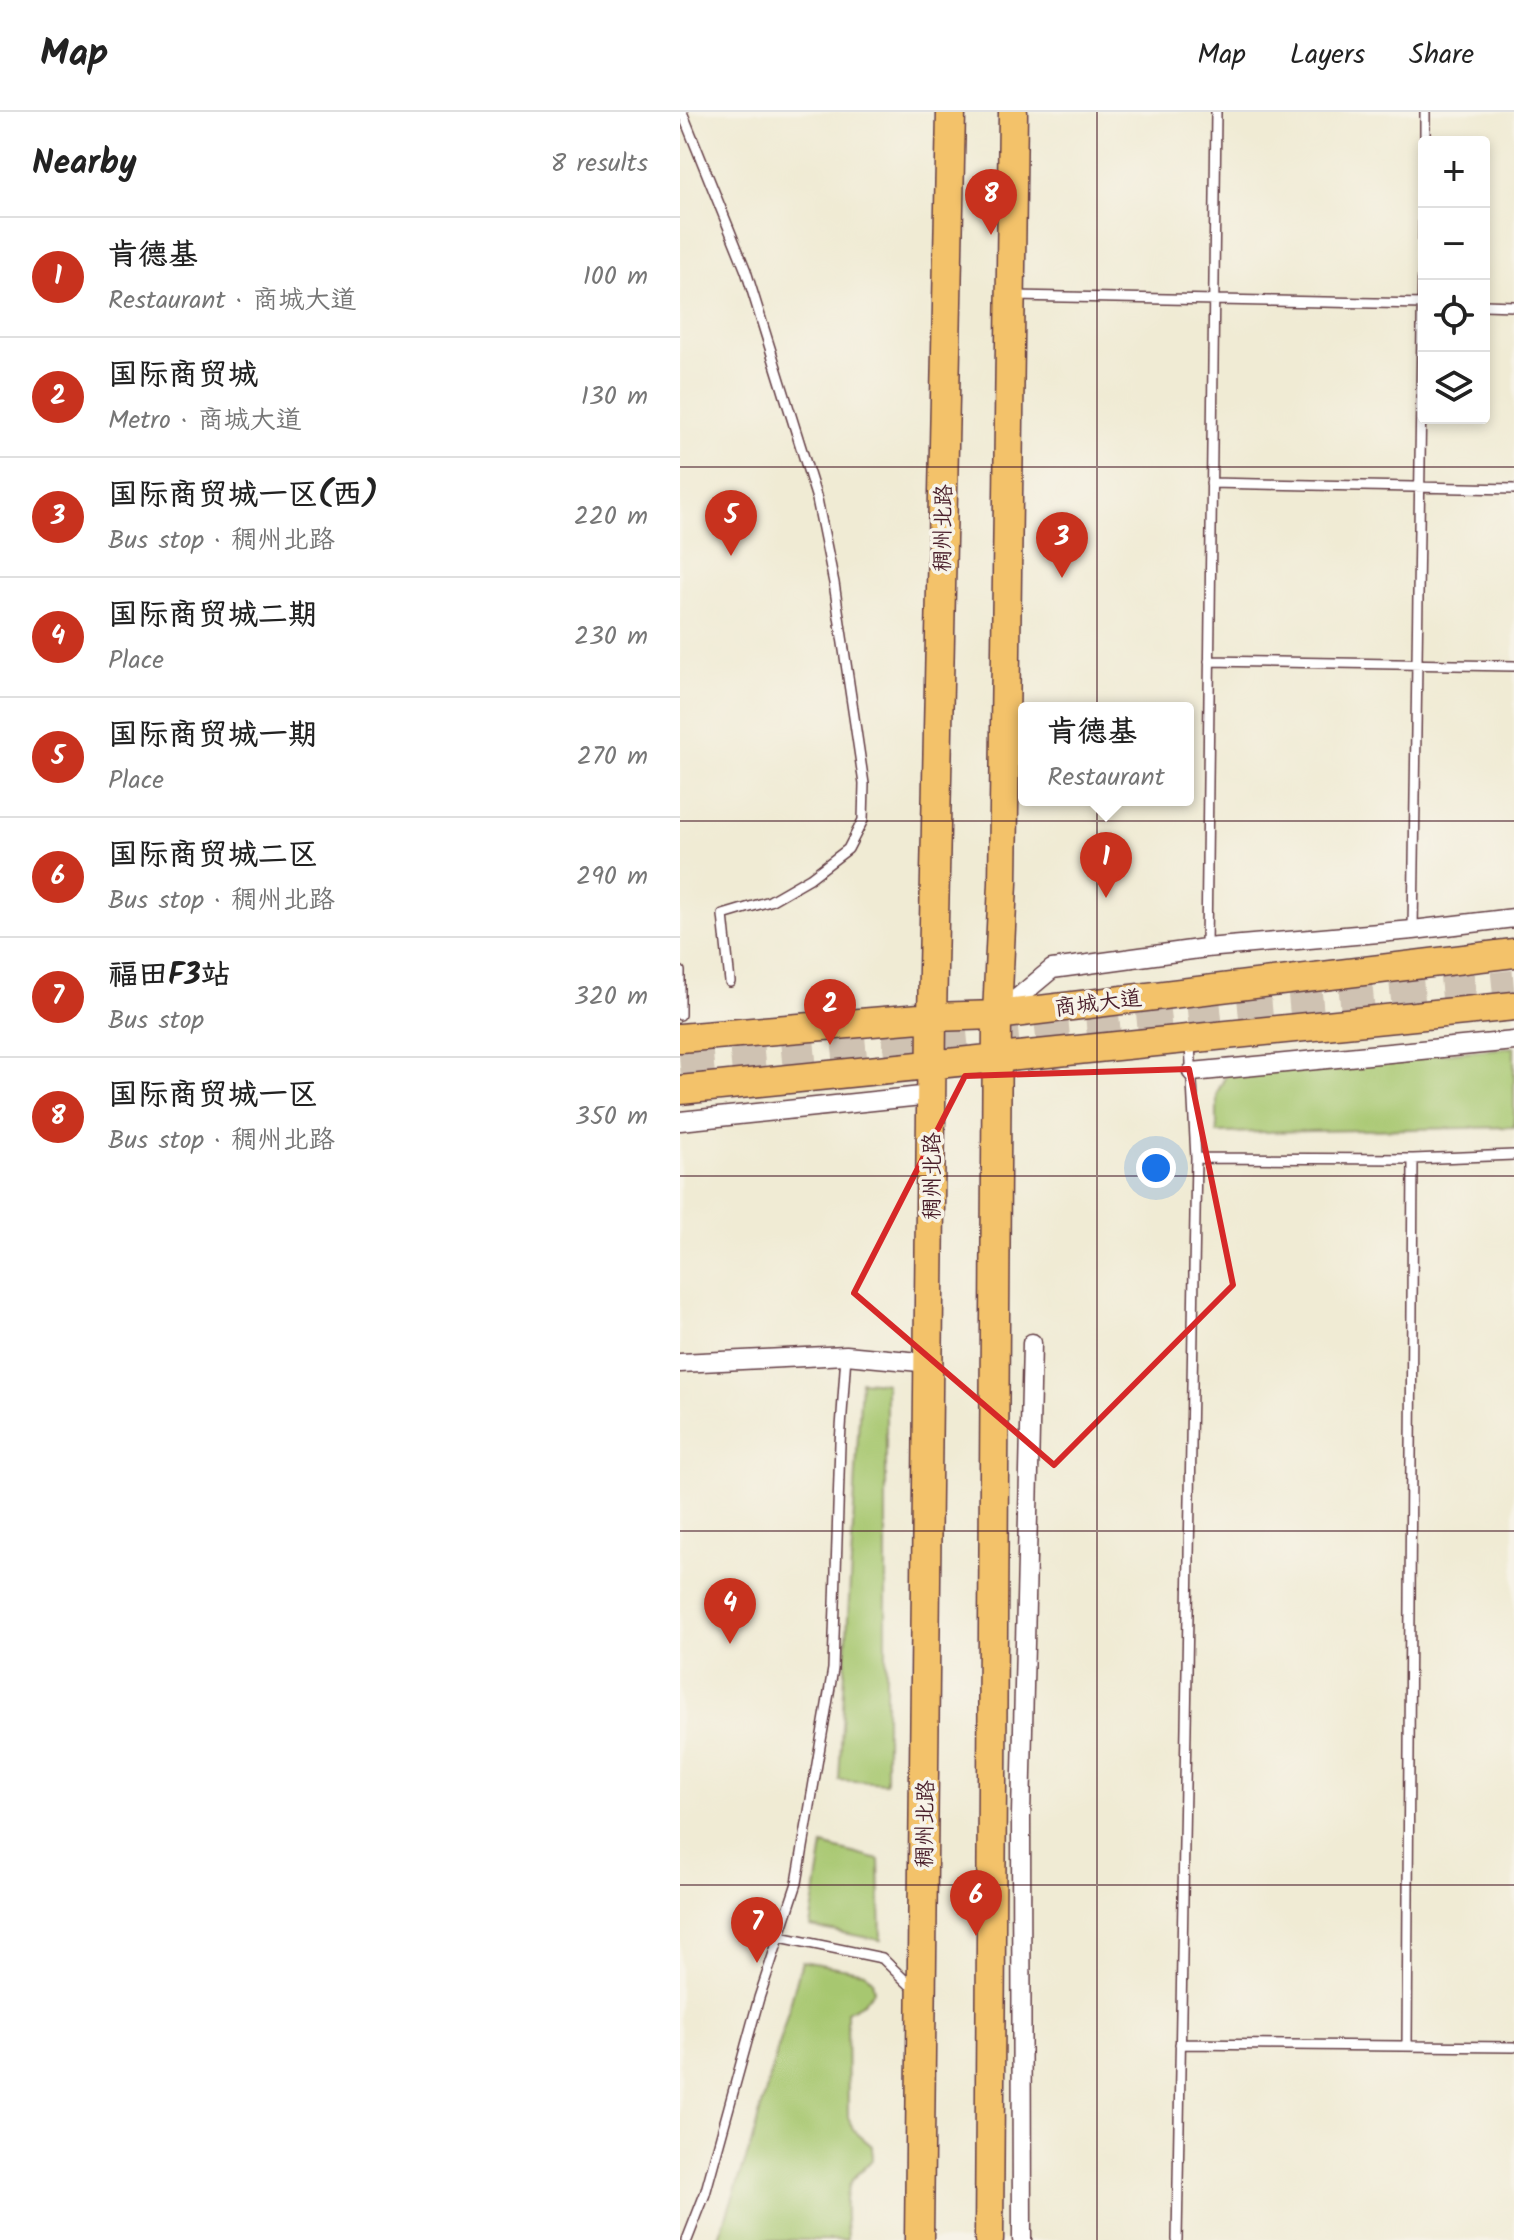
<!DOCTYPE html>
<meta charset="utf-8">
<style>
body{margin:0;font-family:Kalam,"LXGW WenKai TC",sans-serif;background:#f6f6f6;color:#222}
.controls{position:absolute;right:24px;top:24px;display:grid;overflow:hidden;border-radius:8px;box-shadow:0 4px 12px #0003}
.controls button{width:72px;height:72px;display:grid;place-items:center;padding:0;border:0;border-bottom:2px solid #e0e0e0;background:#fff;color:#222;font:40px sans-serif}
.you{position:absolute;left:476px;top:1056px;width:28px;height:28px;margin:-20px;border:6px solid #fff;border-radius:50%;background:#1a73e8;box-shadow:0 0 0 12px #1a73e833}
.badge{display:grid;place-items:center;width:52px;height:52px;border-radius:50%;background:#c8321e;color:#fff;font-size:26px;font-weight:700}
.pin{position:absolute;translate:-50% -66px;filter:drop-shadow(0 2px 4px #0008)}
.pin::after{content:'';position:absolute;top:42px;width:28px;height:24px;background:inherit;clip-path:polygon(0 0,100% 0,50% 100%)}
.popup{position:absolute;left:338px;top:590px;width:176px;height:104px;box-sizing:border-box;display:grid;place-content:center;border-radius:8px;background:#fff;filter:drop-shadow(0 2px 6px #0005);font-size:26px;white-space:nowrap;color:#767676}
.popup b{font-size:30px;color:#222}
.popup::after{content:'';position:absolute;left:50%;top:100%;margin-left:-16px;border:16px solid transparent;border-top-color:#fff}
.list{margin:0;padding:0;list-style:none}
h2{display:flex;justify-content:space-between;align-items:center;height:104px;margin:0;padding:0 32px;font-size:34px}
h2 small{font-size:26px;font-weight:400;color:#767676}
.list li{display:grid;grid-template-columns:52px 1fr auto;gap:24px;align-items:center;box-sizing:border-box;height:120px;padding:0 32px;border-top:2px solid #e0e0e0}
.list b{display:block;font-size:30px;white-space:nowrap}
.list p{margin:0;font-size:26px;white-space:nowrap;color:#767676}
.list em{font-size:26px;font-style:normal;color:#767676}
.icon{flex:none;width:44px;height:44px;fill:none;stroke:currentColor;stroke-width:2;stroke-linecap:round;stroke-linejoin:round}
.map{position:relative;flex:none;width:834px;height:2128px;overflow:hidden}
header{display:flex;align-items:center;gap:48px;box-sizing:border-box;height:112px;padding:0 40px;background:#fff;border-bottom:2px solid #e0e0e0}
header strong{font-size:38px}
nav{display:flex;gap:44px;margin-inline-start:auto;font-size:28px}
main{display:flex}
aside{flex:1;background:#fff}
.map>svg:first-child{display:block}
</style>
<header>
<strong>Map</strong>
<nav><a>Map</a><a>Layers</a><a>Share</a></nav>
</header>
<main>
<aside>
<h2>Nearby<small>8 results</small></h2>
<ul class="list">
<li><span class="badge">1</span><div><b>肯德基</b><p>Restaurant · 商城大道</p></div><em>100 m</em></li>
<li><span class="badge">2</span><div><b>国际商贸城</b><p>Metro · 商城大道</p></div><em>130 m</em></li>
<li><span class="badge">3</span><div><b>国际商贸城一区(西)</b><p>Bus stop · 稠州北路</p></div><em>220 m</em></li>
<li><span class="badge">4</span><div><b>国际商贸城二期</b><p>Place</p></div><em>230 m</em></li>
<li><span class="badge">5</span><div><b>国际商贸城一期</b><p>Place</p></div><em>270 m</em></li>
<li><span class="badge">6</span><div><b>国际商贸城二区</b><p>Bus stop · 稠州北路</p></div><em>290 m</em></li>
<li><span class="badge">7</span><div><b>福田F3站</b><p>Bus stop</p></div><em>320 m</em></li>
<li><span class="badge">8</span><div><b>国际商贸城一区</b><p>Bus stop · 稠州北路</p></div><em>350 m</em></li>
</ul>
</aside>
<div class="map">
<svg width="834" height="2128" viewBox="0 0 834 2128">
<rect width="100%" height="100%" fill="#f7f3e8"/>
<filter id="ink" filterUnits="userSpaceOnUse"><feTurbulence type="fractalNoise" baseFrequency=".0125" numOctaves="2"/><feDisplacementMap in="SourceGraphic" scale="16" xChannelSelector="R" yChannelSelector="G"/><feConvolveMatrix kernelMatrix="1 2 1 2 8 2 1 2 1" color-interpolation-filters="sRGB"/></filter>
<filter id="wash" filterUnits="userSpaceOnUse"><feTurbulence type="fractalNoise" baseFrequency=".006" numOctaves="4" result="noise"/><feDisplacementMap in="SourceGraphic" scale="32" xChannelSelector="R" yChannelSelector="G"/><feGaussianBlur stdDeviation="1.8" result="paint"/><feColorMatrix in="noise" values="0 0 0 0 0 0 0 0 0 0 0 0 0 0 0 0 0 1.4 0 .05"/><feComposite in="paint" operator="in"/></filter>
<g filter="url(#wash)">
<rect width="100%" height="100%" fill="#f0ebd4"/>
<path fill="#a7c76f" stroke="#78734d" stroke-width="2" d="M 834,935 L 834,1015 L 537,1021 L 537,981 L 547,961 Z
M 181,1269 L 206,1271 L 206,1671 L 159,1668 Z
M 143,1733 L 199,1748 L 201,1828 L 130,1815 Z
M 122,1849 L 185,1860 L 192,1868 L 194,1879 L 183,1891 L 167,1900 L 168,2005 L 173,2018 L 192,2034 L 193,2046 C 187,2055 177,2061 171,2070 C 162,2085 167,2111 167,2128 L 38,2128 L 71,2033 Z"/>
</g>
<g filter="url(#ink)">
<g fill="none" stroke-linecap="round" stroke-linejoin="round">
<path stroke="#cfc2b2" stroke-width="34" stroke-dasharray="34 17" stroke-linecap="butt" d="M 0,954 L 834,875"/>
<g stroke="#633e44" stroke-width="12">
<path id="lane" d="M 2,0 L 66,159 L 137,387 L 154,471 L 184,672 L 183,708 L 168,737 L 130,766 L 90,789 L 43,803 L 50,870
M 745,30 L 745,0
M 334,184 L 744,192
M 804,193 L 834,194
M 531,371 L 834,377
M 529,549 L 834,554
M 733,818 L 744,82
M 526,836 L 536,0
M 0,859 L 0,903
M 516,1046 L 733,1047 L 834,1043
M 100,1825 L 202,1846 L 237,1880
M 500,1932 L 834,1935
M 727,1934 L 733,1047
M 7,2128 L 25,2082 L 79,1886 L 117,1771 L 153,1557 L 160,1331 L 166,1243
M 497,2128 L 516,1046 L 510,932"/>
</g>
<g stroke="#633e44" stroke-width="21">
<path id="street" d="M 317,903 L 372,857 L 526,836 L 733,818 L 834,806
M 512,960 L 834,929
M 0,1009 L 251,983
M 0,1251 L 166,1243 L 250,1251
M 342,2128 L 341,1703 L 352,1231"/>
</g>
<g stroke="#633e44" stroke-width="31">
<path id="primary" d="M 0,926 L 252,905 L 317,903 L 834,841
M 0,978 C 278,948 556,924 834,894
M 239,2128 L 252,905 L 271,0
M 309,2128 L 317,903 L 323,771 L 333,0"/>
</g>
<use href="#lane" stroke="#fff" stroke-width="9"/>
<use href="#street" stroke="#fff" stroke-width="18"/>
<use href="#primary" stroke="#f3c26a" stroke-width="28"/>
</g>
</g>
<path fill="none" stroke="#d62828" stroke-width="6" stroke-linejoin="round" d="M 509,957 L 553,1173 L 374,1353 L 174,1181 L 285,964 Z"/>
<path fill="none" stroke="#4a1f2b" stroke-width="2" stroke-opacity="0.55" d="M 417,0 L 417,2128M 0,355 L 834,355M 0,709 L 834,709M 0,1064 L 834,1064M 0,1419 L 834,1419M 0,1773 L 834,1773"/>
<g text-anchor="middle" stroke-width="7" stroke-linejoin="round" paint-order="stroke">
<g font-size="22" fill="#4a1f2b" stroke="#f7f3e8">
<text transform="translate(262 416) rotate(-89)" y="8">稠州北路</text>
<text transform="translate(418 890) rotate(-7)" y="8">商城大道</text>
<text transform="translate(251 1064) rotate(-90)" y="8">稠州北路</text>
<text transform="translate(244 1712) rotate(-89)" y="8">稠州北路</text>
</g>
</g>
</svg>
<div class="controls">
<button>+</button>
<button>−</button>
<button><svg class="icon" aria-label="locate" viewBox="0 0 24 24"><circle cx="12" cy="12" r="6"/><path d="M12 2v4M12 18v4M2 12h4M18 12h4"/></svg></button>
<button><svg class="icon" aria-label="layers" viewBox="0 0 24 24"><path d="M12 4l9 5-9 5-9-5zM3 14l9 5 9-5"/></svg></button>
</div>
<div class="you"></div>
<div class="pin badge" style="left:426px;top:786px">1</div>
<div class="popup"><b>肯德基</b>Restaurant</div>
<div class="pin badge" style="left:150px;top:933px">2</div>
<div class="pin badge" style="left:382px;top:466px">3</div>
<div class="pin badge" style="left:50px;top:1532px">4</div>
<div class="pin badge" style="left:51px;top:444px">5</div>
<div class="pin badge" style="left:296px;top:1824px">6</div>
<div class="pin badge" style="left:77px;top:1851px">7</div>
<div class="pin badge" style="left:311px;top:123px">8</div>
</div>
</main>
